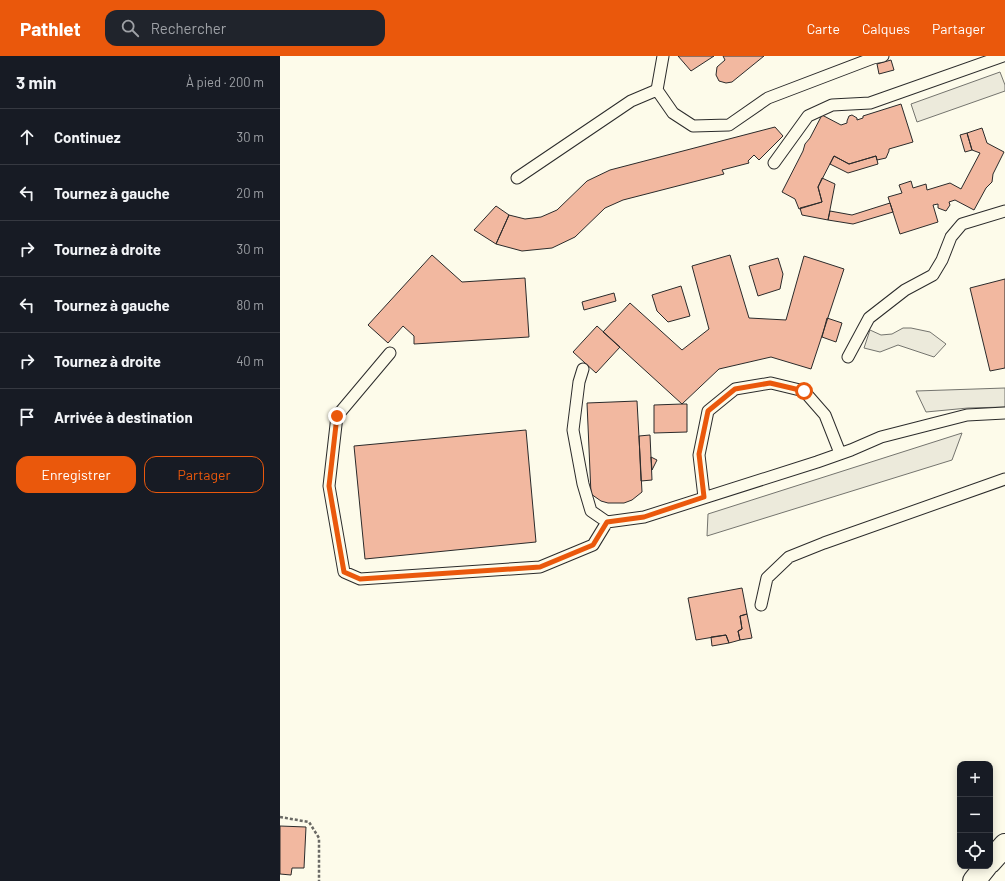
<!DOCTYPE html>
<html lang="fr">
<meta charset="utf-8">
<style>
body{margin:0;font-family:Barlow,sans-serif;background:#20242c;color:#f1f3f6}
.controls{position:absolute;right:12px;bottom:12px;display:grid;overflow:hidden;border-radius:8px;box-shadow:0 2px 10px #0003}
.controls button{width:36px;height:36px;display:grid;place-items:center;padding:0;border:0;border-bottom:1px solid #363941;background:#171b24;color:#f1f3f6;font:20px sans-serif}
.stop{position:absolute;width:12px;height:12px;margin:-9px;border:3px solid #ea580c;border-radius:50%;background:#fff}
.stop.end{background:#ea580c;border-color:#fff;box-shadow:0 1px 4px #0008}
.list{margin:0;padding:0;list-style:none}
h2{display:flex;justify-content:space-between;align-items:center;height:52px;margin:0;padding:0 16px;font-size:17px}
h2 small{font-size:13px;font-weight:400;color:#9ea1a6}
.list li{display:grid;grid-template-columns:26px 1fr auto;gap:12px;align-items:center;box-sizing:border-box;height:56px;padding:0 16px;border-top:1px solid #363941}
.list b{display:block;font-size:15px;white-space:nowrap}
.list em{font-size:13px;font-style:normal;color:#9ea1a6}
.actions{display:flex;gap:8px;padding:12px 16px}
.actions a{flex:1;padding:9px 0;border:1px solid #ea580c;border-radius:12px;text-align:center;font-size:14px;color:#ea580c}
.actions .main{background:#ea580c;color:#fff}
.icon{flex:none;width:22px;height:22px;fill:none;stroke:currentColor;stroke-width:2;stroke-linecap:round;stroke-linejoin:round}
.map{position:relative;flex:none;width:725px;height:825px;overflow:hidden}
header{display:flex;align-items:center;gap:24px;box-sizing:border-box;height:56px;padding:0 20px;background:#ea580c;color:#fff}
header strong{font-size:19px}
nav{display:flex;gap:22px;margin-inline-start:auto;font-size:14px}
.search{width:280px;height:36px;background:#20242c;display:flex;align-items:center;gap:10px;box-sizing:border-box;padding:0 14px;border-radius:12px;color:#9ea1a6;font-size:15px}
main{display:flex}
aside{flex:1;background:#171b24}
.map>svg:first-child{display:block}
</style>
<header>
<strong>Pathlet</strong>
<div class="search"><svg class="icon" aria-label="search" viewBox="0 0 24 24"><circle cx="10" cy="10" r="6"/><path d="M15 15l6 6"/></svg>Rechercher</div>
<nav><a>Carte</a><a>Calques</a><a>Partager</a></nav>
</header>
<main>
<aside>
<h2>3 min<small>À pied · 200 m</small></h2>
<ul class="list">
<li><svg class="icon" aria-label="ahead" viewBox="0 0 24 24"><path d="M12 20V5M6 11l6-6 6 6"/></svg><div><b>Continuez</b></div><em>30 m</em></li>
<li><svg class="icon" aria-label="left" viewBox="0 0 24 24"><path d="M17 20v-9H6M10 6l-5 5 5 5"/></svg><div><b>Tournez à gauche</b></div><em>20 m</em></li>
<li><svg class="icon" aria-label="right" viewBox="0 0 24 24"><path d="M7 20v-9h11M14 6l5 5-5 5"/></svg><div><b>Tournez à droite</b></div><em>30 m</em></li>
<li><svg class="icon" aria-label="left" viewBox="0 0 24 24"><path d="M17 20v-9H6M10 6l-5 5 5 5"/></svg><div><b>Tournez à gauche</b></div><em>80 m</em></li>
<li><svg class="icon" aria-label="right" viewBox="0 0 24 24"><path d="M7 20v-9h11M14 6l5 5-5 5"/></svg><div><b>Tournez à droite</b></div><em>40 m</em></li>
<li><svg class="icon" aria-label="arrive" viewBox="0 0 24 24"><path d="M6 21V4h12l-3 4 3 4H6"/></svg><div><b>Arrivée à destination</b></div></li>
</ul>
<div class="actions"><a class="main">Enregistrer</a><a>Partager</a></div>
</aside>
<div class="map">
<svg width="725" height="825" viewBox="0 0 725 825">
<rect width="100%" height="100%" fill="#fdfbea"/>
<path fill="#eceadb" stroke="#74746e" d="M 720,16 L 725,29 L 725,35 L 637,66 L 631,48 Z
M 623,272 L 631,272 L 650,276 L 666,288 L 654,301 L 618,289 L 600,296 L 584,292 L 590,274 L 601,279 L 612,278 Z
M 725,332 L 725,351 L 688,352 L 646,356 L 636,335 Z
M 682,377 L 672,404 L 427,480 L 428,458 Z"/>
<path fill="#f2b8a0" stroke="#2b2b2b" d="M 398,0 L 434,0 L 411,15 Z
M 443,0 L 484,0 L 452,26 L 446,27 L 439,25 L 436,19 L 437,11 L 445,4 Z
M 611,4 L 614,14 L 599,18 L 597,8 Z
M 621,48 L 633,86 L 609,93 L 609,95 L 606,102 L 597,104 L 596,100 L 569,108 L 554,100 L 538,131 L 542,146 L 519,153 L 515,143 L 502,136 L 523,95 L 525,88 L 530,82 L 542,59 L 561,69 L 567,67 L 567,65 L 569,60 L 572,59 L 577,62 L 577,64 L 583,62 L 583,60 Z
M 495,71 L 503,80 L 479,104 L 474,99 L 468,105 L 469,107 L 442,114 L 444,118 L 343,144 L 325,152 L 295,181 L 272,192 L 242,195 L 216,188 L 229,159 L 245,163 L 261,161 L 277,154 L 307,125 L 330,114 Z
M 702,72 L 707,87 L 724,96 L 713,118 L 712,126 L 706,132 L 694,154 L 675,144 L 669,146 L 670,149 L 666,155 L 658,152 L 658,148 L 653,149 L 658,166 L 620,178 L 608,141 L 622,137 L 619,129 L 631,125 L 633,132 L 646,128 L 647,134 L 670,127 L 681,133 L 700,97 L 692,94 L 687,77 Z
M 687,77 L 692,94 L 685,96 L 680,79 Z
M 554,100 L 569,108 L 596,100 L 598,108 L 568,117 L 550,108 Z
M 542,122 L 555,128 L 548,164 L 522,159 L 520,152 L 542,146 L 538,131 Z
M 610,147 L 613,156 L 573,168 L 548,164 L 550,155 L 572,159 Z
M 216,150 L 229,159 L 216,188 L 194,174 Z
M 152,199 L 182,226 L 245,222 L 249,281 L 134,288 L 134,280 L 123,270 L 108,287 L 88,269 Z
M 450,199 L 469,262 L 506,264 L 524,200 L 564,213 L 531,313 L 491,301 L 439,313 L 402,348 L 323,276 L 350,247 L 402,294 L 429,273 L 412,210 Z
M 498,202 L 503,218 L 500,233 L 478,240 L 469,210 Z
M 725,223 L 725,312 L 710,315 L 690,232 Z
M 401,230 L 410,260 L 388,266 L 377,255 L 372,239 Z
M 334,237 L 336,245 L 304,254 L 302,246 Z
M 547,262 L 562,267 L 556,286 L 542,281 Z
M 317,270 L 340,291 L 316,317 L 293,296 Z
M 357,345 L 362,436 L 352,444 L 344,447 L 328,447 L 321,445 L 311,438 L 307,347 Z
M 402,348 L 407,348 L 407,376 L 374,377 L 374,349 Z
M 246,374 L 256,486 L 85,503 L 74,390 Z
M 370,379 L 372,424 L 361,425 L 359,380 Z
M 371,401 L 377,404 L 372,414 Z
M 462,532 L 467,558 L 460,560 L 462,573 L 458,575 L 460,584 L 449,587 L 446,579 L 416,584 L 408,542 Z
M 467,558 L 472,582 L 460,584 L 458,575 L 462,573 L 460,560 Z
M 446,579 L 449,587 L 432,590 L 431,581 Z
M 0,770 L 26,771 L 24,812 L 12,812 L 11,819 L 0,818 Z"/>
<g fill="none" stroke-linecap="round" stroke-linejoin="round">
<g stroke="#2b2b2b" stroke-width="13">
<path id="lane" d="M 383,0 L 377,34 L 393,57 L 413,70 L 449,69 L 488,42 L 593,2 L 603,0
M 494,107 L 528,60 L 552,49 L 590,47 L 723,0
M 237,122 L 351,45 L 377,34
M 110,297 L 57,360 L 49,430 L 64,516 L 80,523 L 260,511 L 313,489 L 327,466
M 568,301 L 589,262 L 625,234 L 653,219 L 662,204 L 671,181 L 682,168 L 725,155
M 303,313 L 299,326 L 293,374 L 303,428 L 311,455 L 327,466 L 364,461 L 537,406 L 571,394 L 601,381 L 687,359 L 725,357
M 424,441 L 419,399 L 428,355 L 455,333 L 491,327 L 524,335 L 545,359 L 560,397
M 481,549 L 487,522 L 509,501 L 544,487 L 725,423"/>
</g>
<g stroke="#2b2b2b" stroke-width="24">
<path id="secondary" d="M 710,806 L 725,789
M 694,825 L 706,810"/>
</g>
<path stroke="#6a6964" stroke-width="2.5" stroke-dasharray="3 2" stroke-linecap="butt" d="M 0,761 L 29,766 L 39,782 L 39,825"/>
<use href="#lane" stroke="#fdfbea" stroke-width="11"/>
<use href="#secondary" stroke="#fdfbea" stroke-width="22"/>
</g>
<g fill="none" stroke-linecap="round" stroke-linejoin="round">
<path stroke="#ea580c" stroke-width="5" d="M 57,360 L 49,430 L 64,516 L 80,523 L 260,511 L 313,489 L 327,466 L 364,461 L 424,441 L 419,398 L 428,355 L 455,333 L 490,327 L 524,335"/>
</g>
</svg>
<div class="controls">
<button>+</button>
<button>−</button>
<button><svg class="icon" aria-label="locate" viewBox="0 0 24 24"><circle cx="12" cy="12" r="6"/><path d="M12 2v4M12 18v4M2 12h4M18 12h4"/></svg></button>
</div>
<div class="stop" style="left:524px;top:335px"></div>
<div class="stop end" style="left:57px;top:360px"></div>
</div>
</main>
